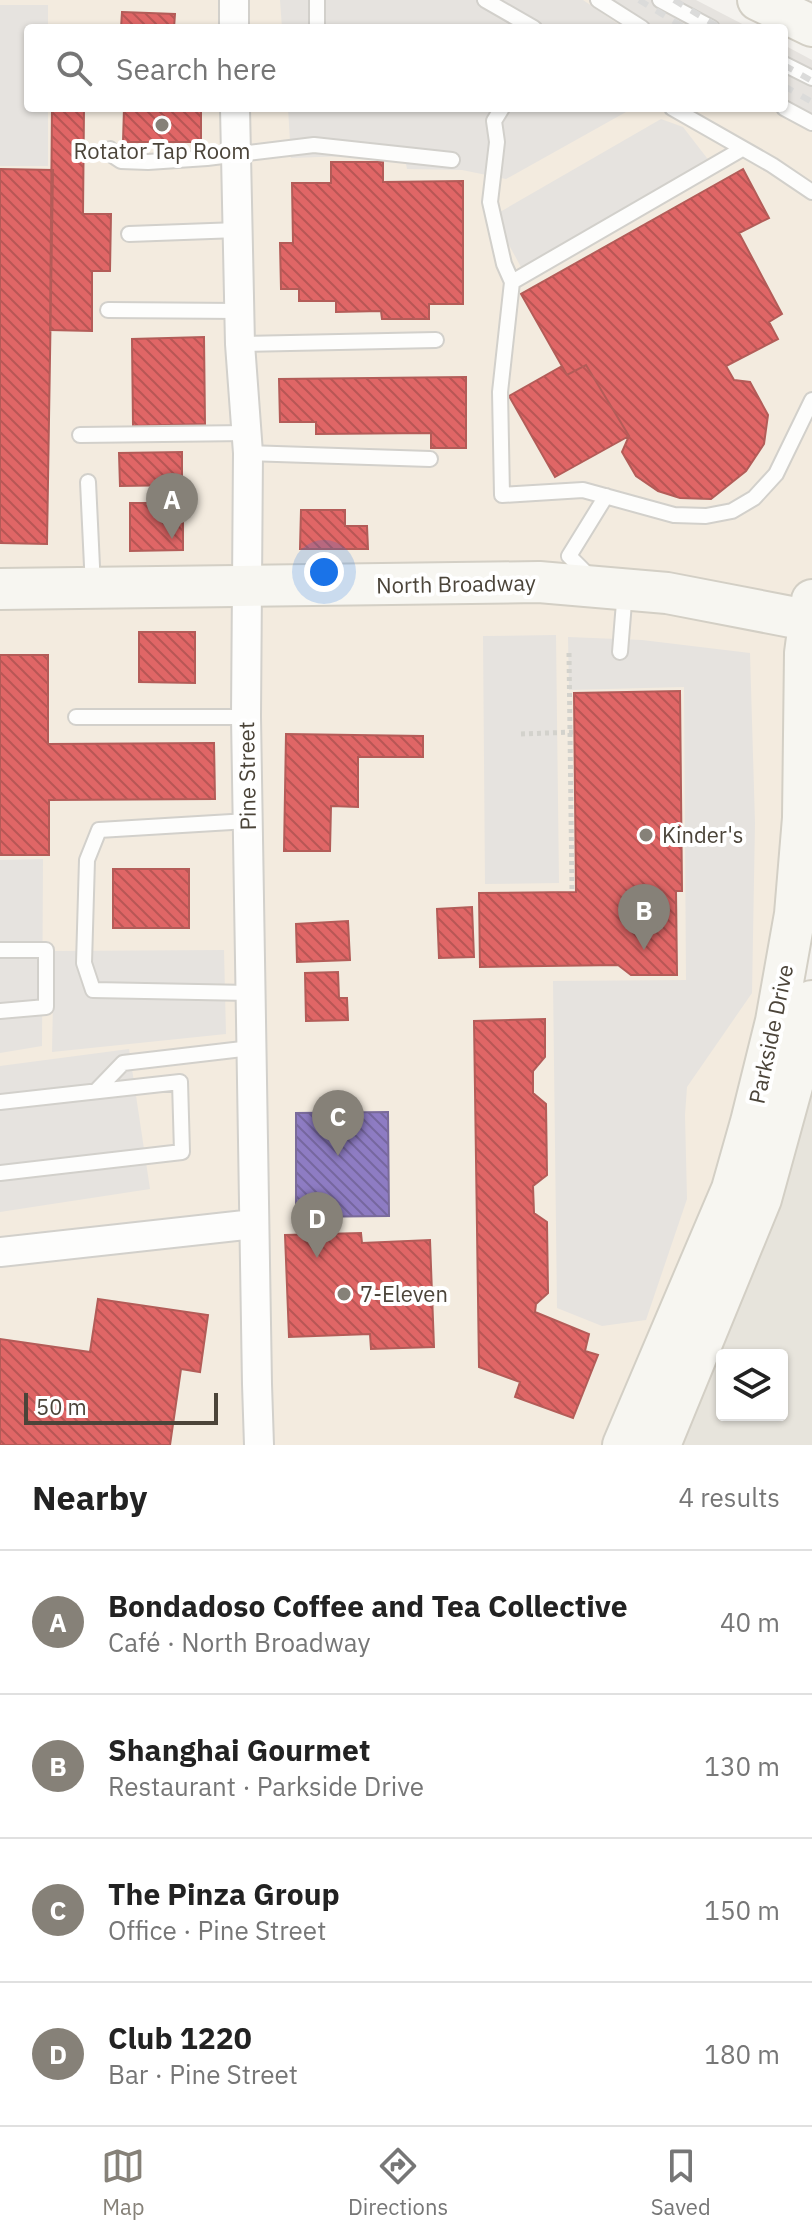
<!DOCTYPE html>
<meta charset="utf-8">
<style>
body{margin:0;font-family:"IBM Plex Sans",sans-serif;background:#f2f2f2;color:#222}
.controls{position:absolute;right:24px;bottom:24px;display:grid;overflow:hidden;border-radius:8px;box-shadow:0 2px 6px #0004}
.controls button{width:72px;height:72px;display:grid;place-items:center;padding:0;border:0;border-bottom:2px solid #e0e0e0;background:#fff;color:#222;font:40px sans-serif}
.scale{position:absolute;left:24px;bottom:20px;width:194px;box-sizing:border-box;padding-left:8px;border:4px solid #4b4439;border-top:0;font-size:22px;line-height:28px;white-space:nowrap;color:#4b4439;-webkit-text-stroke:6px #fff;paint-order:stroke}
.you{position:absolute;left:324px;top:572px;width:28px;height:28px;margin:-20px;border:6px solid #fff;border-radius:50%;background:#1a73e8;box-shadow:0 0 0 12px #1a73e833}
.badge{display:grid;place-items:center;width:52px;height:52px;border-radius:50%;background:#868178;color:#fff;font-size:26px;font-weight:700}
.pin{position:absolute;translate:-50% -66px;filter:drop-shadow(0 2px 4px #0008)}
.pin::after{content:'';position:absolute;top:42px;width:28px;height:24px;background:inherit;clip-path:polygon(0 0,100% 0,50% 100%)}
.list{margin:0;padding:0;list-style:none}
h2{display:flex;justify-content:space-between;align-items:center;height:104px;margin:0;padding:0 32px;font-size:34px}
h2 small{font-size:26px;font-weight:400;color:#767676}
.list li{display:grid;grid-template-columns:52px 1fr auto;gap:24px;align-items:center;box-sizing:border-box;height:144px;padding:0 32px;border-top:2px solid #e0e0e0}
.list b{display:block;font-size:30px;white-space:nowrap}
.list p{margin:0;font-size:26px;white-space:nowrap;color:#767676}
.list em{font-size:26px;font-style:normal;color:#767676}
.icon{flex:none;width:44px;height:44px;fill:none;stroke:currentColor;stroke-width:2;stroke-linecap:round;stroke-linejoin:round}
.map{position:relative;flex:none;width:812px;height:1445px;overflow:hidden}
.search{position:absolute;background:#fff;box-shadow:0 2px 6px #0004;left:24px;right:24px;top:24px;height:88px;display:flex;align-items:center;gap:20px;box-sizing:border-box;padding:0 28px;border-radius:8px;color:#767676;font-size:30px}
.sheet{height:680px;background:#fff}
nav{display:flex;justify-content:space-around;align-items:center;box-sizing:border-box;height:112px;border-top:2px solid #e0e0e0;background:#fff;font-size:22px;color:#767676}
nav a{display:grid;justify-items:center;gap:4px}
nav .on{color:#868178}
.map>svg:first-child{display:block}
</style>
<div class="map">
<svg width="812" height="1445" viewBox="0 0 812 1445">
<defs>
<pattern id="shops-back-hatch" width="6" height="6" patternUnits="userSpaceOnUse" patternTransform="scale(2)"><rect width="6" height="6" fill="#e06666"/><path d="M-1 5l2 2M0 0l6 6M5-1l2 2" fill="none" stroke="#b85655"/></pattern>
<pattern id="offices-back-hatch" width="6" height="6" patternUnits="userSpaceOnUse" patternTransform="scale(2)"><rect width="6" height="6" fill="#8e7cc3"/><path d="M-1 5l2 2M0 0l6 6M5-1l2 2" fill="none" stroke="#76679f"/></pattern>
</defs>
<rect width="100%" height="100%" fill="#f4f2ee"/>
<path fill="#e7e4dc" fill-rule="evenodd" d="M 812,1001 L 812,1445 L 660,1445 ZM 722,1355 L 782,1355 L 782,1415 L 722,1415 Z"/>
<path fill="#f3ebdf" d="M 0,0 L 589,0 L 633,28 L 28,28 L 28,108 L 773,108 L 812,129 L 812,600 L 776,1021 L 623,1445 L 0,1445 Z"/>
<path fill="#e6e3df" d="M 280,0 L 583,0 L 624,28 L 282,28 Z
M 589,0 L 696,0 L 750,28 L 633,28 Z
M 0,5 L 48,5 L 48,28 L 28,28 L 28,108 L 48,108 L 48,166 L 0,166 Z
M 784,45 L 812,60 L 812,129 L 773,108 L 784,108 Z
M 288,108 L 619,108 L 626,112 L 506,179 L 462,170 L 407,169 L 404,154 L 291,158 Z
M 661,119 L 683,127 L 710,162 L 521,267 L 493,216 Z
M 556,635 L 559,883 L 485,884 L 483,636 Z
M 568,637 L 642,640 L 750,653 L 755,823 L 752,993 L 687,1087 L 685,1115 L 687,1199 L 646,1320 L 602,1326 L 557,1308 L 553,981 L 686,980 L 684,687 L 569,690 Z
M 43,859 L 42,1046 L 0,1053 L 0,860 Z
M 224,950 L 226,1034 L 52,1052 L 54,951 Z
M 129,1049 L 150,1189 L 0,1212 L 0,1066 Z"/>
<path fill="url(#shops-back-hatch)" stroke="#b35c58" stroke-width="2" d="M 122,12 L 175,14 L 174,28 L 121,28 Z
M 52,108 L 84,108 L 83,214 L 111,214 L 110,271 L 92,271 L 92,331 L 50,330 Z
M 124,108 L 201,108 L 201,142 L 123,142 Z
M 331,162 L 383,162 L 383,182 L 463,181 L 463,304 L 429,304 L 429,319 L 382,319 L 381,311 L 336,312 L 336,301 L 299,301 L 299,289 L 281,289 L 280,243 L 293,243 L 292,183 L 331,183 Z
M 0,169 L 53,170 L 47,544 L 0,543 Z
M 743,169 L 769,218 L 739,233 L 782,314 L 769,322 L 778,339 L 726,366 L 734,380 L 750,382 L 768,415 L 764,444 L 746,471 L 711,499 L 680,498 L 658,491 L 636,476 L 622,452 L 629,436 L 586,365 L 567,375 L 521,294 Z
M 204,337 L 205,424 L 133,426 L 132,339 Z
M 586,365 L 629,436 L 555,477 L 509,396 L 562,366 L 567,375 Z
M 466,377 L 466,448 L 431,448 L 431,433 L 316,434 L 316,422 L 280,422 L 279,379 Z
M 182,452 L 182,485 L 120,486 L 119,453 Z
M 130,503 L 183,503 L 183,550 L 130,551 Z
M 301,510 L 345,510 L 345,526 L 367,526 L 368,549 L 300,549 Z
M 139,632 L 195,632 L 195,683 L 139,682 Z
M 0,655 L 48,655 L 48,744 L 214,743 L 215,799 L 49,800 L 49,855 L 0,855 Z
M 680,691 L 682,891 L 676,891 L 677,975 L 631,975 L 618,965 L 480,967 L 479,893 L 576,892 L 574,693 Z
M 286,734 L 423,736 L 423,757 L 358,757 L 358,807 L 331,806 L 330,851 L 284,851 Z
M 113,869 L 189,869 L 189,928 L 113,928 Z
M 472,907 L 474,957 L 439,958 L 437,909 Z
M 348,921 L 350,960 L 297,962 L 296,924 Z
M 338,972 L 339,998 L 347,998 L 348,1020 L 306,1021 L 305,973 Z
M 545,1019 L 545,1057 L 533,1071 L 533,1093 L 546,1104 L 547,1175 L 533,1186 L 534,1213 L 547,1222 L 548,1293 L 536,1304 L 535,1312 L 589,1334 L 585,1351 L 598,1355 L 573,1418 L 515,1397 L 520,1382 L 479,1367 L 474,1021 Z
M 361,1233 L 362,1243 L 430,1240 L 434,1347 L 371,1349 L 370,1334 L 289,1337 L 285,1235 Z
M 98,1299 L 208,1315 L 200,1372 L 181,1369 L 170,1445 L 0,1445 L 0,1339 L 90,1352 Z"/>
<path fill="url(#offices-back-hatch)" stroke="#7a6b9a" stroke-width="2" d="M 388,1112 L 389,1216 L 296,1217 L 296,1113 Z"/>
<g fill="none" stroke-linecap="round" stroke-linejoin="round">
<g stroke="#d2d0cb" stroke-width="18">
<path id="lane" d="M 485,0 L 534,28
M 598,0 L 642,28
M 660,0 L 712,28
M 317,28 L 317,0
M 784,64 L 812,78
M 502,108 L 494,121 L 497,142 L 490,202 L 504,264 L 512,282
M 672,108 L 772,165 L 812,192
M 784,108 L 812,123
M 110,149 L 112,155 L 121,161 L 148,162 L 207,158 L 314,145 L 452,160
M 742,149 L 512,282 L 500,392 L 502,495 L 583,490 L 674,515 L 706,516 L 732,511 L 754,498 L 776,474 L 812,400
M 129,234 L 238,230
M 108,310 L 239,311
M 240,344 L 436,340
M 80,435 L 247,433
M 248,453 L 430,459
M 88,482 L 93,587
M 590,577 L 569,556 L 606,496
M 620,652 L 625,590
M 76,717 L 246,717
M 248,821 L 99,830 L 87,860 L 84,963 L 93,990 L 250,993
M 0,950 L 46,950 L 46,1007 L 0,1011
M 97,1090 L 123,1063 L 251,1048
M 0,1102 L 180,1082 L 182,1152 L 0,1173"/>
</g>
<g stroke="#d2d0cb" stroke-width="32">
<path id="street" d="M 234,0 L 234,28
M 235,108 L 240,344 L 248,453 L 246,717 L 257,1384 L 259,1445
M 0,1252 L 254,1224"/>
</g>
<g stroke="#d3cfc5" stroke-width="44">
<path id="secondary" d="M 758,0 L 812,26
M 0,589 L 539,582 L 667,593 L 812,621
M 623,1445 L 732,1189 L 751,1122 L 776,1021 L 795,914 L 803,818 L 805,653 L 812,600
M 660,1445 L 761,1199 L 808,1028 L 812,1001"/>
</g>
<path stroke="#d3d2cc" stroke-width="5" stroke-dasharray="4 4" stroke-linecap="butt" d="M 569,653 L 572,890"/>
<use href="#lane" stroke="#fdfdfc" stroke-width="14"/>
<use href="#street" stroke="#fdfdfc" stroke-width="28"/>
<use href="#secondary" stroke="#f7f6f1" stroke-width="40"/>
<path stroke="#dbdbda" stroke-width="6" stroke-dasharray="10 10" stroke-linecap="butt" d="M 639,0 L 685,28
M 674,0 L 720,28
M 784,65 L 812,81
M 784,86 L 812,102"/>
<path stroke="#d3d2cc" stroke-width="5" stroke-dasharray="4 4" stroke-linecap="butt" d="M 521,734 L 574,732"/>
</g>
<g fill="#868178" stroke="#fff" stroke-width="3">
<circle cx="162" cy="125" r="8"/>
<circle cx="646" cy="835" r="8"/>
<circle cx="344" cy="1294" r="8"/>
</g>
<g text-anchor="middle" stroke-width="8" stroke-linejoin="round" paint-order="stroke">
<g font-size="22" fill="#4b4439" stroke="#fff" text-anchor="start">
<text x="162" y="159" text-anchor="middle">Rotator Tap Room</text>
<text x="662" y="843">Kinder's</text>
<text x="360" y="1302">7-Eleven</text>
</g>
<g font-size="22" fill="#4b4439" stroke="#fff">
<text transform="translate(456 584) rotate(-1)" y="8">North Broadway</text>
<text transform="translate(247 776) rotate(-91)" y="8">Pine Street</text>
<text transform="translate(771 1034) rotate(-78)" y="8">Parkside Drive</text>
</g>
</g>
</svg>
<div class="controls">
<button><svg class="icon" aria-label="layers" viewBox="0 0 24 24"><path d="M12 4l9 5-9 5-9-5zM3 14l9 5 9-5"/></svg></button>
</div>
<div class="scale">50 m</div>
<div class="you"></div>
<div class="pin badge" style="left:172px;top:539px">A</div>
<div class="pin badge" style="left:644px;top:950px">B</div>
<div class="pin badge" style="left:338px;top:1156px">C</div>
<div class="pin badge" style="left:317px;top:1258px">D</div>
<div class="search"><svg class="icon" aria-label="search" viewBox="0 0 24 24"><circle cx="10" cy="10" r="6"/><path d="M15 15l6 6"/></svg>Search here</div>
</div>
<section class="sheet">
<h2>Nearby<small>4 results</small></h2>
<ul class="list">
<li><span class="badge">A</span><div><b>Bondadoso Coffee and Tea Collective</b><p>Café · North Broadway</p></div><em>40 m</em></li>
<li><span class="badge">B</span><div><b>Shanghai Gourmet</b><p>Restaurant · Parkside Drive</p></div><em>130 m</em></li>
<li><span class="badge">C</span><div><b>The Pinza Group</b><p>Office · Pine Street</p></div><em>150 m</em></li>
<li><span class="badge">D</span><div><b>Club 1220</b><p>Bar · Pine Street</p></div><em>180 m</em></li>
</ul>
</section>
<nav>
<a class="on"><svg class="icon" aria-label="map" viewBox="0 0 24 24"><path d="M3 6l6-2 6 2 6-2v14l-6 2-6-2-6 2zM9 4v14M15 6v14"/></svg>Map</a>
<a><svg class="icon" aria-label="directions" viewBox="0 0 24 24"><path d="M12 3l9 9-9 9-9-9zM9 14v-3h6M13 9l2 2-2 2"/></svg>Directions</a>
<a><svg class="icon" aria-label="saved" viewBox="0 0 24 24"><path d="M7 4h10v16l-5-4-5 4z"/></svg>Saved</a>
</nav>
